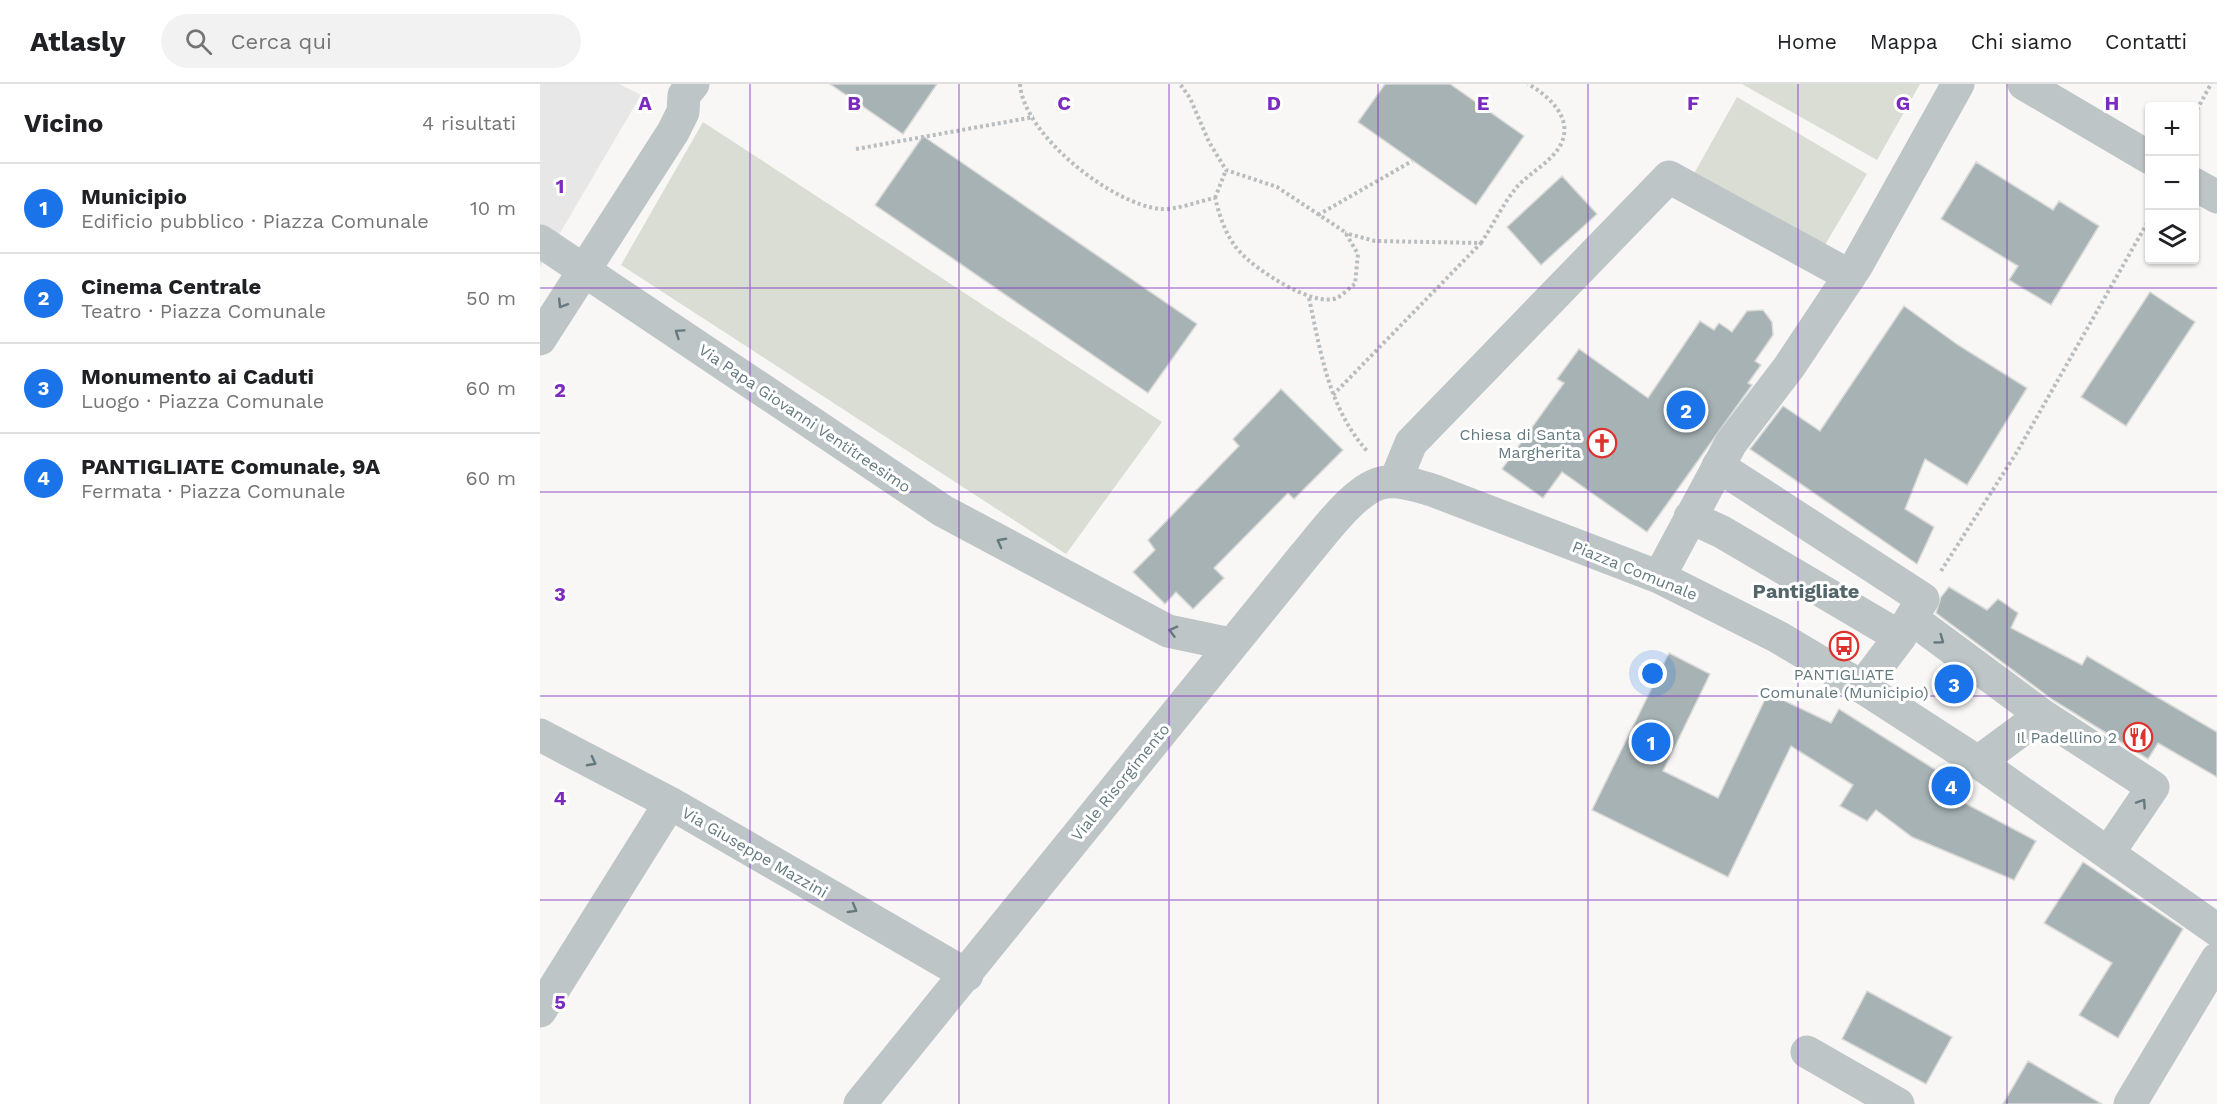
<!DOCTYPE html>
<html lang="it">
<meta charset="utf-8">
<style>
body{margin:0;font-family:"Work Sans",sans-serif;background:#f2f2f2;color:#202124}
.controls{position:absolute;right:18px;top:18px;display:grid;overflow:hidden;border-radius:6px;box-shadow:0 2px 4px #0004}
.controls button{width:54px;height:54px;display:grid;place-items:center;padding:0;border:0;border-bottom:2px solid #e0e0e0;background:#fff;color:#202124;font:30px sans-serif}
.you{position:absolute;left:1113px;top:590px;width:21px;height:21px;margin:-15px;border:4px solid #fff;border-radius:50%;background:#1a73e8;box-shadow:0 0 0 9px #1a73e833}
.badge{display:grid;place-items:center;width:39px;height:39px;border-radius:50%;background:#1a73e8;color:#fff;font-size:20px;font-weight:700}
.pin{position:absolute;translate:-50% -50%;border:3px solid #fff;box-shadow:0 2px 6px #0006}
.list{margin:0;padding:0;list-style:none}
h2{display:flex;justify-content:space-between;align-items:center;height:78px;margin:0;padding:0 24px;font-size:26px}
h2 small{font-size:20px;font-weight:400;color:#757577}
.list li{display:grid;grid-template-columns:39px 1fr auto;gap:18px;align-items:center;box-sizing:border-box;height:90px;padding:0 24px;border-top:2px solid #e0e0e0}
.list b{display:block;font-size:22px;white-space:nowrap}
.list p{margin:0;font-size:20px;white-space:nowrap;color:#757577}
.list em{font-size:20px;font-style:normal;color:#757577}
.icon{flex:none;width:33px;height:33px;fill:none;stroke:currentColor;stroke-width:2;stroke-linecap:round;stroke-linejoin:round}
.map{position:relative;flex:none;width:1677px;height:1020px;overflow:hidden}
header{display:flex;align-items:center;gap:36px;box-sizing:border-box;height:84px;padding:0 30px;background:#fff;border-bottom:2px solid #e0e0e0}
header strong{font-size:28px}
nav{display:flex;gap:33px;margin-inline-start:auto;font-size:21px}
.search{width:420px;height:54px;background:#f2f2f2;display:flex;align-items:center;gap:15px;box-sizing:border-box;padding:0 21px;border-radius:33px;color:#757577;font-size:22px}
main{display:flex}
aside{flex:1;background:#fff}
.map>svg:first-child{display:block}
</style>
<header>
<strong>Atlasly</strong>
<div class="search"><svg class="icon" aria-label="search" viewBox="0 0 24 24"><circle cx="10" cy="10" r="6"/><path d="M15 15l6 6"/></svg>Cerca qui</div>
<nav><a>Home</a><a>Mappa</a><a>Chi siamo</a><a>Contatti</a></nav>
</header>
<main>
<aside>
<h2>Vicino<small>4 risultati</small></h2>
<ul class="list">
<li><span class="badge">1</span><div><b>Municipio</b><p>Edificio pubblico · Piazza Comunale</p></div><em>10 m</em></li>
<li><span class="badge">2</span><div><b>Cinema Centrale</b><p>Teatro · Piazza Comunale</p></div><em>50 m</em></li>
<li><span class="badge">3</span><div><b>Monumento ai Caduti</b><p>Luogo · Piazza Comunale</p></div><em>60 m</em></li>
<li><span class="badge">4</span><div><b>PANTIGLIATE Comunale, 9A</b><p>Fermata · Piazza Comunale</p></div><em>60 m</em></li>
</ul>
</aside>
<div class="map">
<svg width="1677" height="1020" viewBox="0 0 1677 1020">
<rect width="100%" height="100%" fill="#f8f7f5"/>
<path fill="#e6e7e6" d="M 0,0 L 79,0 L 101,11 L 0,183 Z"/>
<path fill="#d9ddd4" d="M 1202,0 L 1380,0 L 1337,76 Z
M 1197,13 L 1327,90 L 1279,171 L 1151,95 Z
M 163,38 L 622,338 L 526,470 L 81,181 Z"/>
<path fill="#a6b2b4" stroke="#d9d9d7" stroke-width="1.5" d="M 290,0 L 397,0 L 363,50 Z
M 845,0 L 910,0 L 984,52 L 936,121 L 818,38 Z
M 383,52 L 657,240 L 608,309 L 335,121 Z
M 1436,78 L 1513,126 L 1519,117 L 1559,142 L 1511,221 L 1469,196 L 1478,182 L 1401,135 Z
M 1022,92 L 1057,130 L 1001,181 L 967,143 Z
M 1610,208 L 1655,238 L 1586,342 L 1541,313 Z
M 1364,222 L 1418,261 L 1487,304 L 1427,401 L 1385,375 L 1365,425 L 1394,443 L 1377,480 L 1210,365 L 1243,322 L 1280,347 Z
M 1223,226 L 1232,238 L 1233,251 L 1215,277 L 1221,281 L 1208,299 L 1212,301 L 1107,448 L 1022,388 L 1003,414 L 962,385 L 1024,299 L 1017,295 L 1039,265 L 1108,314 L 1160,237 L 1174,246 L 1179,239 L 1192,248 L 1207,227 Z
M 741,305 L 803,366 L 754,415 L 748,409 L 674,484 L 684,494 L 653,525 L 636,508 L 625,520 L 593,488 L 615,466 L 608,456 L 699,362 L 693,355 Z
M 1409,503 L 1447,526 L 1458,515 L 1478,529 L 1471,544 L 1542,581 L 1547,572 L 1677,648 L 1677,693 L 1618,659 L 1608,675 L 1513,616 L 1396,529 L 1401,513 Z
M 1129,569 L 1170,590 L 1123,687 L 1178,714 L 1228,609 L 1291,639 L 1299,625 L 1410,695 L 1400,706 L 1496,757 L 1474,796 L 1372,753 L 1336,726 L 1327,737 L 1300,722 L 1313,701 L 1251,662 L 1188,793 L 1052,726 Z
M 1543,778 L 1643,845 L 1578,954 L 1539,931 L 1572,879 L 1504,839 Z
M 1327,907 L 1412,953 L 1386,1000 L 1302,955 Z
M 1488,977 L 1562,1020 L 1463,1020 Z"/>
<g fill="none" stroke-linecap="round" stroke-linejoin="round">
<path stroke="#b9bdbf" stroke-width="4" stroke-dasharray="3 3" stroke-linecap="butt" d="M 480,0 C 483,50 572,121 621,125 C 637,126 659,117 675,114 C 680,133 686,153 700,168 C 715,185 773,224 797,214 C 803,211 809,204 815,200 L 818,170 L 805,148 L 737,103 L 686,86 L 669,58 L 650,14 L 640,0
M 1654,31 L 1671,0
M 316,65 L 494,33
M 675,114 L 686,86
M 778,131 L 872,77
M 941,159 C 953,141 963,120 976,104 C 989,89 1010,79 1020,62 C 1035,35 1009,12 988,0
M 769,214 C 781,270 789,325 828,368
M 793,311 L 941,159 L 835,157 L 805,149
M 1401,487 L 1477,368 L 1610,134"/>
<path stroke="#bec5c7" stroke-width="33" d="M 1484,0 L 1610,74
M 1654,100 L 1677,113
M 0,157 L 403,427 L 628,547 L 690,560
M 0,255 L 133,48 L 143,28 L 144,11 L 153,0
M 1178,382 L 1383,515 L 1371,534
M 855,398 L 871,359 L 1129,93 L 1310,192
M 1150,433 L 1182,448 L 1360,553
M 1119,493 L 1191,359 L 1249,283 L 1317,181 L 1418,0
M 1322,603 L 1360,553 L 1371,534 L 1502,631 L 1613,703 L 1569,768
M 0,651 L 130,719 L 427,891
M 1438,678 L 1502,631
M 0,927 L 130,719
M 1267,968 L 1358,1020
M 320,1020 L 764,472 C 783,450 817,401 846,398 C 862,396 878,402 892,406 L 1119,493 L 1238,553 L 1322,603 L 1438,678 L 1677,846
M 1590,1020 L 1677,875"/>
</g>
<defs><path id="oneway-chevron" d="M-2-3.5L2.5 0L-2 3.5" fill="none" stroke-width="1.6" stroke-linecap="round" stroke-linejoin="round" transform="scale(1.5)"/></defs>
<g stroke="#647a7f">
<use href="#oneway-chevron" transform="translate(22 220) rotate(122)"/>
<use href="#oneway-chevron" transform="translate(139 249) rotate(-146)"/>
<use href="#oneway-chevron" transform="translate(461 458) rotate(-152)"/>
<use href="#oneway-chevron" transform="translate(633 547) rotate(-165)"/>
<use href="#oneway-chevron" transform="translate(1400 556) rotate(36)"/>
<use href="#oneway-chevron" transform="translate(52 678) rotate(28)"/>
<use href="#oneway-chevron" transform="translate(1602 719) rotate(-56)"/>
<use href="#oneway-chevron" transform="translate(313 825) rotate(30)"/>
</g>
<path fill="none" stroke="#7b2cbf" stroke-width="1.5" stroke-opacity="0.55" d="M 210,0 L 210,1020M 419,0 L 419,1020M 629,0 L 629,1020M 838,0 L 838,1020M 1048,0 L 1048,1020M 1258,0 L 1258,1020M 1467,0 L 1467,1020M 0,204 L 1677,204M 0,408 L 1677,408M 0,612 L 1677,612M 0,816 L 1677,816"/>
<defs>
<g id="church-ring" transform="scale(1.5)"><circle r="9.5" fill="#fff" stroke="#df302e" stroke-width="1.5"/><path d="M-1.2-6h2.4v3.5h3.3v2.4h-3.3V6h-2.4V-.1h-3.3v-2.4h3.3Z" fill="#df302e"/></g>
<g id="bus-ring" transform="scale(1.5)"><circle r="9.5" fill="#fff" stroke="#df302e" stroke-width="1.5"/><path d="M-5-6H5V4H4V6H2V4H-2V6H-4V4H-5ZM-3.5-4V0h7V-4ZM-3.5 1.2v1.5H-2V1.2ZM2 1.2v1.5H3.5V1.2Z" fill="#df302e"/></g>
<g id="restaurant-ring" transform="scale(1.5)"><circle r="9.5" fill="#fff" stroke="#df302e" stroke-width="1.5"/><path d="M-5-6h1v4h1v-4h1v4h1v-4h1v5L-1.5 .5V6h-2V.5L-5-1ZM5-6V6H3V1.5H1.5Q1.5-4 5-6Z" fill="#df302e"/></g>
</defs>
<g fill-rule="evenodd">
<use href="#church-ring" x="1062" y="359"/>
<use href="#bus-ring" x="1304" y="562"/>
<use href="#restaurant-ring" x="1598" y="653"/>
</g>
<g text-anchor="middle" stroke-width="6" stroke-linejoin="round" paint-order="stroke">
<g font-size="16" fill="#647a7f" stroke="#fff">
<text transform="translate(265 334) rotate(34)" y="6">Via Papa Giovanni Ventitreesimo</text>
<text transform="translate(1095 486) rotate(22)" y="6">Piazza Comunale</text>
<text transform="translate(580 698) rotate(-51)" y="6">Viale Risorgimento</text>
<text transform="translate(215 768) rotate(30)" y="6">Via Giuseppe Mazzini</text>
</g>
<g font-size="16" fill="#647a7f" stroke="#fff" text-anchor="end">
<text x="1041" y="356">Chiesa di Santa<tspan x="1041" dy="18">Margherita</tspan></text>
<text x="1304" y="596" text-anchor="middle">PANTIGLIATE<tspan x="1304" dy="18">Comunale (Municipio)</tspan></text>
<text x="1577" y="659">Il Padellino 2</text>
</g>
<g font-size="20" font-weight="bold" fill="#55666b" stroke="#fff">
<text x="1266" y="514">Pantigliate</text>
</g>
</g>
<g font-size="20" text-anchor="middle" font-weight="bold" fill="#7b2cbf" stroke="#fff" stroke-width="6" stroke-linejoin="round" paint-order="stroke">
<text x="105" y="26">A</text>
<text x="314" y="26">B</text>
<text x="524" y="26">C</text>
<text x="734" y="26">D</text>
<text x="943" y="26">E</text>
<text x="1153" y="26">F</text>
<text x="1363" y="26">G</text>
<text x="1572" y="26">H</text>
<text x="20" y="109">1</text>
<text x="20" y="313">2</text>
<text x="20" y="517">3</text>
<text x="20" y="721">4</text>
<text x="20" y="925">5</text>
</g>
</svg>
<div class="controls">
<button>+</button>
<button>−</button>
<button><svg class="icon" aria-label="layers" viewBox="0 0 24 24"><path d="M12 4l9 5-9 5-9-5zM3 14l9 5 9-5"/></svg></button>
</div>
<div class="you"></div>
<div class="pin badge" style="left:1111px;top:658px">1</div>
<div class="pin badge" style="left:1146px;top:326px">2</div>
<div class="pin badge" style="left:1414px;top:600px">3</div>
<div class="pin badge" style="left:1411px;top:702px">4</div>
</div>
</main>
